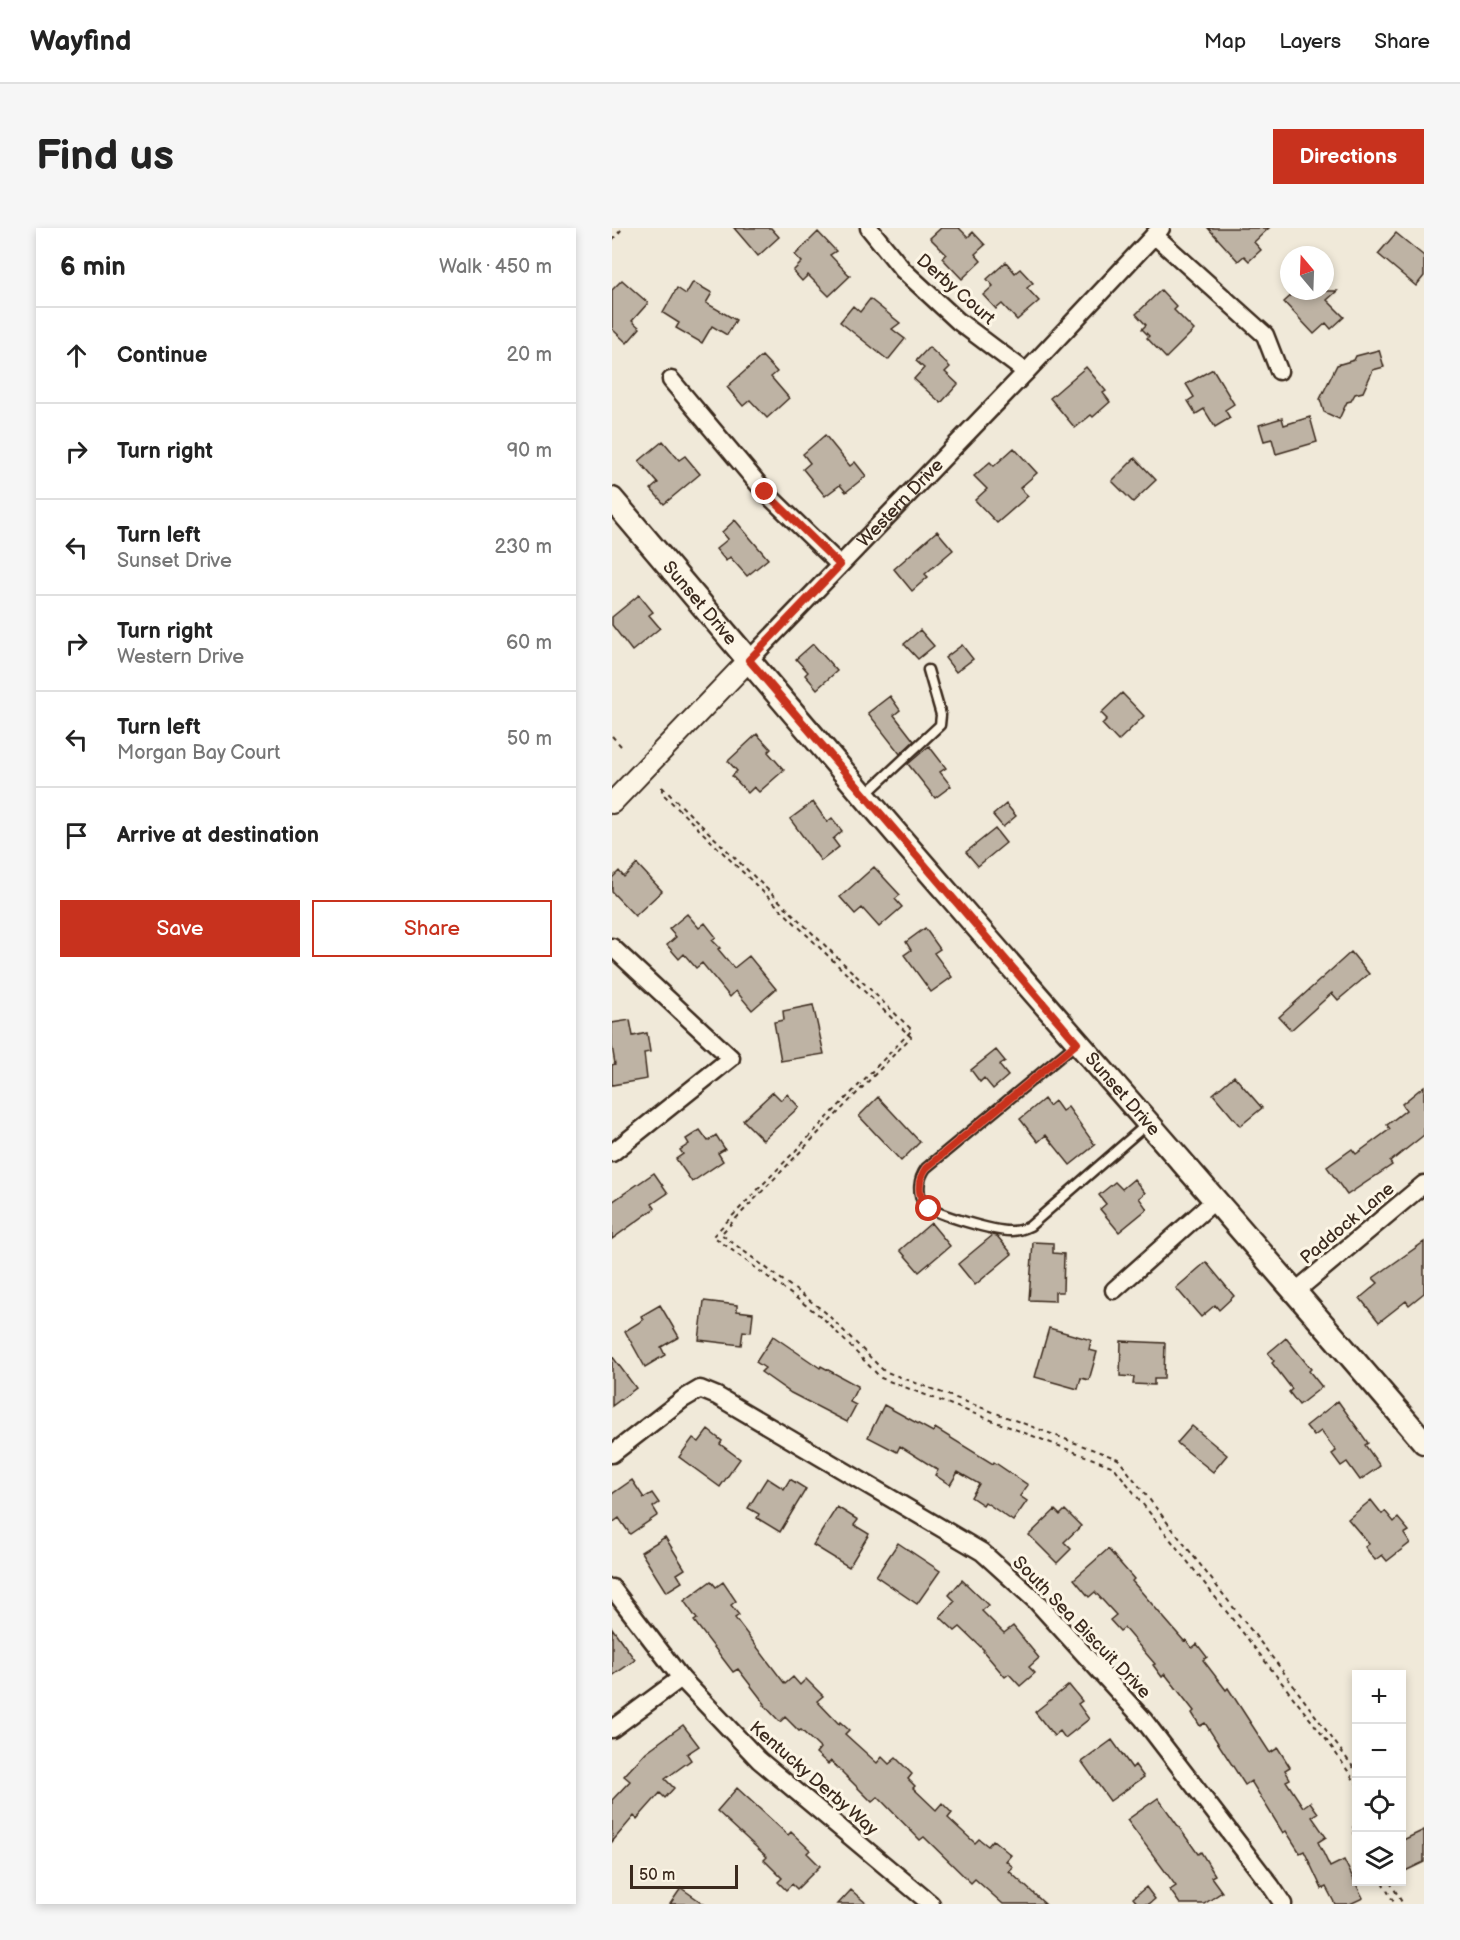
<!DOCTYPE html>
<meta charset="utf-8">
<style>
body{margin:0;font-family:"Balsamiq Sans",sans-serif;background:#f6f6f6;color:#222}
.controls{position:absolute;right:18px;bottom:18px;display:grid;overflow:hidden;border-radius:0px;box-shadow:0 3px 9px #0003}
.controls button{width:54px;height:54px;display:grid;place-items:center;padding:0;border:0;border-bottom:2px solid #e0e0e0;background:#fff;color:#222;font:30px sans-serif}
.compass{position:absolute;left:668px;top:18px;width:54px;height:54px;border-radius:50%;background:#fff;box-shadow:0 3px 9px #0003;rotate:341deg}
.scale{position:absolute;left:18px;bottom:15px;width:108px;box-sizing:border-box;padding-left:6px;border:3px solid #3b2a1e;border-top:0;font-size:16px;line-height:21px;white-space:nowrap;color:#3b2a1e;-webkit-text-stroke:4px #fcf5e5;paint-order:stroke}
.stop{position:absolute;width:18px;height:18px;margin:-14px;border:4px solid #c8321e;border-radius:50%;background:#fff}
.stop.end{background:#c8321e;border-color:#fff;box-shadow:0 2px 6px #0008}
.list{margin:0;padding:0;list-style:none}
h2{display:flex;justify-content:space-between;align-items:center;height:78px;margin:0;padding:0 24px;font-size:26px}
h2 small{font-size:20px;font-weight:400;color:#767676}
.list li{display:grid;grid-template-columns:39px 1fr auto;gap:18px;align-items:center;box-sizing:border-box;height:96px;padding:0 24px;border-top:2px solid #e0e0e0}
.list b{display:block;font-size:22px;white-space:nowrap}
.list p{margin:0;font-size:20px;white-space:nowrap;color:#767676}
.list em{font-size:20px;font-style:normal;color:#767676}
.actions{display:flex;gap:12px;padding:18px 24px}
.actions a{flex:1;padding:14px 0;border:2px solid #c8321e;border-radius:0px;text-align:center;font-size:21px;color:#c8321e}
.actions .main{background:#c8321e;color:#fff}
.icon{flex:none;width:33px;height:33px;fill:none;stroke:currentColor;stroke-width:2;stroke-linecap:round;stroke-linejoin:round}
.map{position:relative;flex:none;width:812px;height:1676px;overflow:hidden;border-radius:0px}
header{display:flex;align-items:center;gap:36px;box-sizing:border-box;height:84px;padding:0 30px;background:#fff;border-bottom:2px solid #e0e0e0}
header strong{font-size:28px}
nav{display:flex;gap:33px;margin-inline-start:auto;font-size:21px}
.intro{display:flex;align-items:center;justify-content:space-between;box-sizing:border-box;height:144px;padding:0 36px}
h1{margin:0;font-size:42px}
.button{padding:15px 27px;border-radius:0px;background:#c8321e;color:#fff;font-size:21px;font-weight:700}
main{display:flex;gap:36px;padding:0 36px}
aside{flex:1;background:#fff;border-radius:0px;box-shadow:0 3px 9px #0003}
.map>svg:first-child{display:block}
</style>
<header>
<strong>Wayfind</strong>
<nav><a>Map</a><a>Layers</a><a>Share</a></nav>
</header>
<div class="intro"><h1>Find us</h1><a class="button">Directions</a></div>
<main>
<aside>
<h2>6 min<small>Walk · 450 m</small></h2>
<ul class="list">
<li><svg class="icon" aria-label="ahead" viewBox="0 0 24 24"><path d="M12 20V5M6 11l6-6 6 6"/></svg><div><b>Continue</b></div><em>20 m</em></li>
<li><svg class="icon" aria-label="right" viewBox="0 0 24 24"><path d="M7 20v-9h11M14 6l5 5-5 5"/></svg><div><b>Turn right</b></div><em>90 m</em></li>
<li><svg class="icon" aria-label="left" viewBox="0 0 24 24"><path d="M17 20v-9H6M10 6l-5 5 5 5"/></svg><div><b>Turn left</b><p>Sunset Drive</p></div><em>230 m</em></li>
<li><svg class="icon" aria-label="right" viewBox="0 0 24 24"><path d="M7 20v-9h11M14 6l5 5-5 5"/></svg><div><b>Turn right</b><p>Western Drive</p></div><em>60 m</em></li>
<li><svg class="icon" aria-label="left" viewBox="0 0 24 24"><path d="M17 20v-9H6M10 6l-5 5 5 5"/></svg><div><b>Turn left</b><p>Morgan Bay Court</p></div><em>50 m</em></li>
<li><svg class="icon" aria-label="arrive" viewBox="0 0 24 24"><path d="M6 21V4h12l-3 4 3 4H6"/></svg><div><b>Arrive at destination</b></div></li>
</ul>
<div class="actions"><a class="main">Save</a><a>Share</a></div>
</aside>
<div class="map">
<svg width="812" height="1676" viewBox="0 0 812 1676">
<rect width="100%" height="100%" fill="#f0e9d9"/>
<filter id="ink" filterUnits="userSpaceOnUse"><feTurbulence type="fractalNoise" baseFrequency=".0167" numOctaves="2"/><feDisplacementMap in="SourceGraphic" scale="12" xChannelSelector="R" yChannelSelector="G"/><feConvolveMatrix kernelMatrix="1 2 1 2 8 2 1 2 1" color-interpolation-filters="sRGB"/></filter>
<g filter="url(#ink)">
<path fill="#beb3a4" stroke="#3b2a1e" stroke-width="1.5" d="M 122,0 L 159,0 L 167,9 L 146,28 Z
M 329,0 L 347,0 L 356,9 L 361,4 L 373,17 L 363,26 L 369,33 L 350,51 L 330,30 L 334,26 L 318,10 Z
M 596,0 L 657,0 L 642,14 L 649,22 L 637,33 L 632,28 L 626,33 Z
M 206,4 L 224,23 L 218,27 L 238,48 L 217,68 L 196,47 L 190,53 L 181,43 L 190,34 L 183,27 Z
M 784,5 L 812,28 L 812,48 L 804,58 L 766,26 Z
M 394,34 L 403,45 L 408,41 L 421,55 L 415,60 L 427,73 L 405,92 L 390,76 L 384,81 L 371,67 L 381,58 L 375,51 Z
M 10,52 L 36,75 L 20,93 L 28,100 L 15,115 L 0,101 L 0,62 Z
M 81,54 L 100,65 L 94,75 L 124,92 L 115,107 L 100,98 L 90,115 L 64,100 L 67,95 L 51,85 L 65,60 L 74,66 Z
M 549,62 L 565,79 L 562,82 L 582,102 L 554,130 L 535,110 L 537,108 L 530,101 L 534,97 L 524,86 Z
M 684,63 L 725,63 L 715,72 L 732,89 L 719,101 L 714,95 L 702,106 L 672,74 Z
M 258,71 L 288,95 L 280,101 L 293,111 L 276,132 L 228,94 L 241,78 L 248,84 Z
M 317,119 L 338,139 L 333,144 L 346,156 L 329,175 L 302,151 L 312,140 L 304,133 Z
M 767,122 L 772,139 L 761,142 L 751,164 L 743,166 L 739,173 L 735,174 L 727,191 L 712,184 L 708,171 L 725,137 L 742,132 L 744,128 Z
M 150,128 L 165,144 L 159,149 L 177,170 L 155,190 L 138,172 L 131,178 L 115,159 Z
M 474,139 L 494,163 L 491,165 L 498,174 L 481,189 L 479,187 L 463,200 L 438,170 Z
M 601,141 L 622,176 L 613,182 L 618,190 L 603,199 L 592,181 L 584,186 L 576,173 L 582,169 L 574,156 Z
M 698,189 L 705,214 L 664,226 L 660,211 L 652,213 L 647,197 L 670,190 L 672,197 Z
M 213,207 L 238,238 L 243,234 L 254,248 L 234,264 L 228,257 L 213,268 L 191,241 L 198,235 L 191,226 Z
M 51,213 L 67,232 L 73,228 L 88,246 L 52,276 L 39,261 L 46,255 L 27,233 Z
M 402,220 L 425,245 L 408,260 L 416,268 L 385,295 L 363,272 L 375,261 L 362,248 L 378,234 L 382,238 Z
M 523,230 L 544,252 L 521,274 L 500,253 Z
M 123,292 L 156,331 L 135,348 L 118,329 L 114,333 L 104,321 L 116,311 L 110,304 Z
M 325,303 L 341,322 L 313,346 L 316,349 L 300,363 L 282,341 Z
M 27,367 L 41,384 L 37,387 L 48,400 L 20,423 L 0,397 L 0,389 Z
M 308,402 L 322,418 L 306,431 L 292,416 Z
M 201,416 L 225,443 L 205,461 L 193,447 L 196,444 L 184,431 Z
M 350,417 L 361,431 L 344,444 L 333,430 Z
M 510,465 L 532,488 L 506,513 L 490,496 L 495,491 L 489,485 Z
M 278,468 L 288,482 L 282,487 L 302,513 L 288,526 L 256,485 Z
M 145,506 L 159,521 L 156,524 L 172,542 L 147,564 L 142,559 L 136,565 L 120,548 L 125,543 L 116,533 Z
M 317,518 L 334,540 L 328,544 L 339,558 L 323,570 L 296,536 Z
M 201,574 L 215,594 L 220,590 L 230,603 L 221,611 L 227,619 L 209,633 L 178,591 Z
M 394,576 L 404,588 L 391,599 L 381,587 Z
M 383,601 L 394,615 L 366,638 L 354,624 Z
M 25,636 L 50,663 L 23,688 L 0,664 L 0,650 L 7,643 L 12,649 Z
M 262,639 L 288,667 L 283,671 L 290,679 L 267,699 L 250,680 L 243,686 L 228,669 Z
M 75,686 L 87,700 L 93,695 L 104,709 L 100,712 L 108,720 L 106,721 L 122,740 L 137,728 L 164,761 L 140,782 L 124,763 L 118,769 L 90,735 L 84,740 L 72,726 L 67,731 L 55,717 L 64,709 L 57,701 Z
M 313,700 L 328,721 L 322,725 L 340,749 L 319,764 L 292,727 L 299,722 L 294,714 Z
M 739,724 L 757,746 L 726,772 L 720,765 L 679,802 L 667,789 Z
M 201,777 L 212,826 L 169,833 L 162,794 L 172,792 L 171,783 Z
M 18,792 L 21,808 L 35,805 L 38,824 L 32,825 L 35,851 L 0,857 L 0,837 L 3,836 L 0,818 L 0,795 Z
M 384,822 L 393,833 L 387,837 L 396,848 L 381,861 L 372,850 L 368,854 L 359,842 Z
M 622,848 L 650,880 L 628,898 L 601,866 Z
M 812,858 L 812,907 L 778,934 L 780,937 L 735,967 L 715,939 L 740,921 L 744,926 L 778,901 L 775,897 L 794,882 L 790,876 Z
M 161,864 L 169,872 L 175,866 L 187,879 L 151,912 L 131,892 Z
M 266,869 L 308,914 L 289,933 L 247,888 Z
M 432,871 L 437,878 L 443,873 L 450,883 L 456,879 L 483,917 L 458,937 L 434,907 L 426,914 L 408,891 Z
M 88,902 L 96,913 L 104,907 L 113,921 L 106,925 L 111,933 L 80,954 L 64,931 L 71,926 L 68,922 L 77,916 L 74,911 Z
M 42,945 L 56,965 L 40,976 L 43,980 L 0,1011 L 0,974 Z
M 522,951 L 533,965 L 527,970 L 535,981 L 507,1004 L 488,981 L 494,976 L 487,967 L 503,954 L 510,961 Z
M 319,995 L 338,1018 L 307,1044 L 288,1022 Z
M 381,1007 L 385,1008 L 400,1026 L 363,1057 L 346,1036 Z
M 421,1014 L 441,1015 L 441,1025 L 452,1026 L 451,1064 L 443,1064 L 443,1073 L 417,1072 Z
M 812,1014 L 812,1065 L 797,1077 L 794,1073 L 767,1094 L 748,1070 L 766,1055 L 761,1050 Z
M 594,1034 L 622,1068 L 607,1082 L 603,1077 L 589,1089 L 564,1060 Z
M 92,1073 L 125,1077 L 125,1083 L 141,1085 L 139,1104 L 131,1103 L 129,1117 L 87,1112 Z
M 48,1077 L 67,1109 L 49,1119 L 53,1127 L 33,1139 L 13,1103 L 31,1092 L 29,1088 Z
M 437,1100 L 479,1112 L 477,1122 L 485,1124 L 477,1152 L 469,1150 L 466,1161 L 423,1149 Z
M 161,1108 L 208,1140 L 209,1138 L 246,1158 L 238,1174 L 244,1177 L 235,1194 L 179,1165 L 149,1144 L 153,1140 L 144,1134 Z
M 674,1110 L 699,1141 L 697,1143 L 710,1159 L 687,1177 L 677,1164 L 680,1161 L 660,1135 L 662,1133 L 656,1125 Z
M 509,1113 L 553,1115 L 552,1151 L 542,1151 L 542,1157 L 521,1156 L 522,1149 L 508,1148 Z
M 0,1128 L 24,1160 L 0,1178 Z
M 726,1173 L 756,1215 L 753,1217 L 768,1238 L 748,1252 L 735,1234 L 729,1238 L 720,1226 L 724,1223 L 709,1203 L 702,1208 L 694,1198 Z
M 272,1177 L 321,1204 L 323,1200 L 381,1236 L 382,1234 L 416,1257 L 408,1268 L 415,1273 L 401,1293 L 373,1274 L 371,1277 L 359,1269 L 367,1256 L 346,1244 L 338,1257 L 323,1247 L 326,1242 L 288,1218 L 285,1224 L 256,1209 Z
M 580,1198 L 615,1227 L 601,1244 L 565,1215 Z
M 96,1202 L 110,1213 L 108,1216 L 128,1231 L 108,1259 L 67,1229 L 81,1210 L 87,1214 Z
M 155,1250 L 172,1261 L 178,1251 L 194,1261 L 168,1304 L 145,1290 L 147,1286 L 136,1280 Z
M 20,1252 L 32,1270 L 40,1265 L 47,1275 L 41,1279 L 46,1287 L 18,1306 L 7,1290 L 0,1295 L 0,1266 Z
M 759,1272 L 770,1286 L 773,1283 L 782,1294 L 786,1290 L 797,1303 L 792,1306 L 798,1315 L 775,1333 L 770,1327 L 763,1332 L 753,1319 L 757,1316 L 736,1291 Z
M 225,1279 L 246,1292 L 242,1297 L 257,1306 L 237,1339 L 201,1317 Z
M 443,1282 L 448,1287 L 453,1282 L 469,1298 L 452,1314 L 459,1321 L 445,1335 L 417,1307 Z
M 53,1309 L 73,1341 L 65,1346 L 70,1354 L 54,1364 L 29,1324 Z
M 286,1315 L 328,1343 L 305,1376 L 264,1348 Z
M 496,1321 L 522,1351 L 520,1353 L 572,1413 L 574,1412 L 580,1420 L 585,1416 L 595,1429 L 591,1432 L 614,1462 L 616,1460 L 658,1525 L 666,1520 L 678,1539 L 673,1542 L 678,1551 L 674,1553 L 691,1579 L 698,1574 L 706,1585 L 700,1589 L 714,1609 L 706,1614 L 718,1639 L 732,1632 L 751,1670 L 738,1676 L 723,1676 L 714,1659 L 710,1661 L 692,1623 L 688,1625 L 674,1603 L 671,1605 L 639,1553 L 633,1557 L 593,1495 L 588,1498 L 580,1485 L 582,1483 L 553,1446 L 550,1449 L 541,1437 L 543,1436 L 512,1400 L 508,1403 L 498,1392 L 504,1387 L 483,1364 L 477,1369 L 462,1351 Z
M 350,1352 L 376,1377 L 370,1383 L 392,1405 L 401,1398 L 427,1430 L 417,1439 L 423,1445 L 408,1458 L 397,1446 L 393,1449 L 371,1423 L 372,1422 L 348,1399 L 343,1403 L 328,1389 L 343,1373 L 337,1367 Z
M 99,1353 L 104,1359 L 111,1354 L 124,1373 L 119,1377 L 127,1387 L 123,1390 L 173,1456 L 181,1449 L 188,1457 L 194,1451 L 211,1468 L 205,1473 L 227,1496 L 228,1494 L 237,1502 L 233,1506 L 265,1535 L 270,1529 L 277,1536 L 284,1530 L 300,1546 L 296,1551 L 303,1558 L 301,1560 L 324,1582 L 330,1575 L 340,1585 L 336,1590 L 363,1615 L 367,1611 L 376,1618 L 381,1612 L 399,1627 L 394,1633 L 401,1639 L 397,1643 L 433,1676 L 391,1676 L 363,1651 L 359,1655 L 312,1609 L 308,1612 L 266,1569 L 260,1574 L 219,1533 L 216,1536 L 204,1525 L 208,1520 L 189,1502 L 187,1503 L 173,1489 L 168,1494 L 152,1477 L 153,1476 L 126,1441 L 121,1444 L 82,1393 L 85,1391 L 72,1373 Z
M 0,1400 L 23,1432 L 0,1448 Z
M 457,1457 L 470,1473 L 466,1476 L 477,1491 L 453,1510 L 448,1503 L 442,1508 L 423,1484 Z
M 71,1497 L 87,1518 L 75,1526 L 79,1532 L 53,1551 L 62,1560 L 53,1570 L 48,1565 L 25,1591 L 22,1588 L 0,1614 L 0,1572 L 18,1553 L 12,1548 L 34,1524 Z
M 500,1512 L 520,1540 L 523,1537 L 532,1549 L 498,1573 L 470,1534 Z
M 125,1560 L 176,1607 L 179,1604 L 198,1622 L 195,1625 L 208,1638 L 185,1661 L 180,1656 L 174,1662 L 166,1654 L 170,1650 L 152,1632 L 155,1629 L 105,1583 Z
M 546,1570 L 586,1626 L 589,1624 L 603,1647 L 599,1649 L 610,1664 L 592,1676 L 568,1676 L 558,1662 L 564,1658 L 515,1592 Z
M 812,1602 L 812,1634 L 789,1645 L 789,1613 Z
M 534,1659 L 543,1671 L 537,1676 L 526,1676 L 521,1670 Z
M 69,1660 L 92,1676 L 58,1676 Z
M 239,1662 L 255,1676 L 226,1676 Z"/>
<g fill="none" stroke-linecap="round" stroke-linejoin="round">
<g stroke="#3b2a1e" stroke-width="13">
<path id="service" d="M 253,567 L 328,497 L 329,487 L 316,442
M 465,815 L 314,940 C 306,951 305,965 312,977 C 326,987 383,1004 400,1003 C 407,1003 412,1001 418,998 L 535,896"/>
</g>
<g stroke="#3b2a1e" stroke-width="21">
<g id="minor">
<path d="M 257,0 L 291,42 L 346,93 L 414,144"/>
<path d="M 542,7 L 653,107 L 667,143"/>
<path d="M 59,152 L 153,264 L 228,337"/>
<path id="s1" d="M 137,432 L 414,144 L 549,0"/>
<path d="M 0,719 L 119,830 L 0,925"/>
<path d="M 502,1062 L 602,973"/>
<path d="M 684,1063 L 812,956"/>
<path d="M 0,1226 L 71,1171 L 88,1161 L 105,1168 L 370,1324 L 424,1373 L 531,1491 L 659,1658 L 671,1676"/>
<path d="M 0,1360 L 69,1450 L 147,1532 L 319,1676"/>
<path d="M 0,1501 L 69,1450"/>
</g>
</g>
<g stroke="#3b2a1e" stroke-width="24">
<path id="tertiary" d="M 0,575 L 137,432"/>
</g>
<g stroke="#3b2a1e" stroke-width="27">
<g id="secondary">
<path id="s2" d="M 0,271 C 114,405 226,539 341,671 C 498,852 657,1032 812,1214"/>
</g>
</g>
<path stroke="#3b2a1e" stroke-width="2" stroke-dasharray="4.5 4.5" stroke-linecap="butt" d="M 0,12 L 11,0
M 0,508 L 9,518
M 50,559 L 300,802 L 101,1008 L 211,1090 L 269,1150 L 502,1239 L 719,1518 L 744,1555
M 50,559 L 50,565 L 299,809 L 109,1006 L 213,1084 L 272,1143 L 506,1231 L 670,1442 L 744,1543
M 744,1597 L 740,1600 L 744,1609
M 770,1654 L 783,1676
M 778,1654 L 791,1676"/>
<use href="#service" stroke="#fcf5e5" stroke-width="8"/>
<use href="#minor" stroke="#fcf5e5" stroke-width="16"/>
<use href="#tertiary" stroke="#fcf5e5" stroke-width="20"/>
<use href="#secondary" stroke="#fcf5e5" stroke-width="22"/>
</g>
</g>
<g fill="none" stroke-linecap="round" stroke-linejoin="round" filter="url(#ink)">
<path stroke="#c8321e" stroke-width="8" d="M 153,264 L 228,337 L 137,432 L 465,815 L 314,940 C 305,953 305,970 317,981"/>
</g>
<g text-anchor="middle" stroke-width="6" stroke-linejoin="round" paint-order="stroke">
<g font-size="18" fill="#3b2a1e" stroke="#fcf5e5">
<text transform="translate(344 61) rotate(41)" y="6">Derby Court</text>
<text dy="6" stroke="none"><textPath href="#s1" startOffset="218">Western Drive</textPath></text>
<text dy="6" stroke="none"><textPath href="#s2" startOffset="136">Sunset Drive</textPath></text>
<text dy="6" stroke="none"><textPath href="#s2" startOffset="784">Sunset Drive</textPath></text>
<text transform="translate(735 995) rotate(-40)" y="6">Paddock Lane</text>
<text transform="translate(470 1399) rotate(46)" y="6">South Sea Biscuit Drive</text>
<text transform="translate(202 1550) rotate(41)" y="6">Kentucky Derby Way</text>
</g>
</g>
</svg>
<div class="controls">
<button>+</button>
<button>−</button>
<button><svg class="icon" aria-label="locate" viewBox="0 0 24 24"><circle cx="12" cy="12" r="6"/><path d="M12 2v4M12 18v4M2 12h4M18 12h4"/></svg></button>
<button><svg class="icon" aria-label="layers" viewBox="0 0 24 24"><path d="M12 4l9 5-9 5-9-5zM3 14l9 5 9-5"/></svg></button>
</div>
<svg class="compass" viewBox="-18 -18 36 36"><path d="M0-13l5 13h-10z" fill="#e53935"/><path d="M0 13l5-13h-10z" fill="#767676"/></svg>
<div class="scale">50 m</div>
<div class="stop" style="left:317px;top:981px"></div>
<div class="stop end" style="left:153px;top:264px"></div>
</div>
</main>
